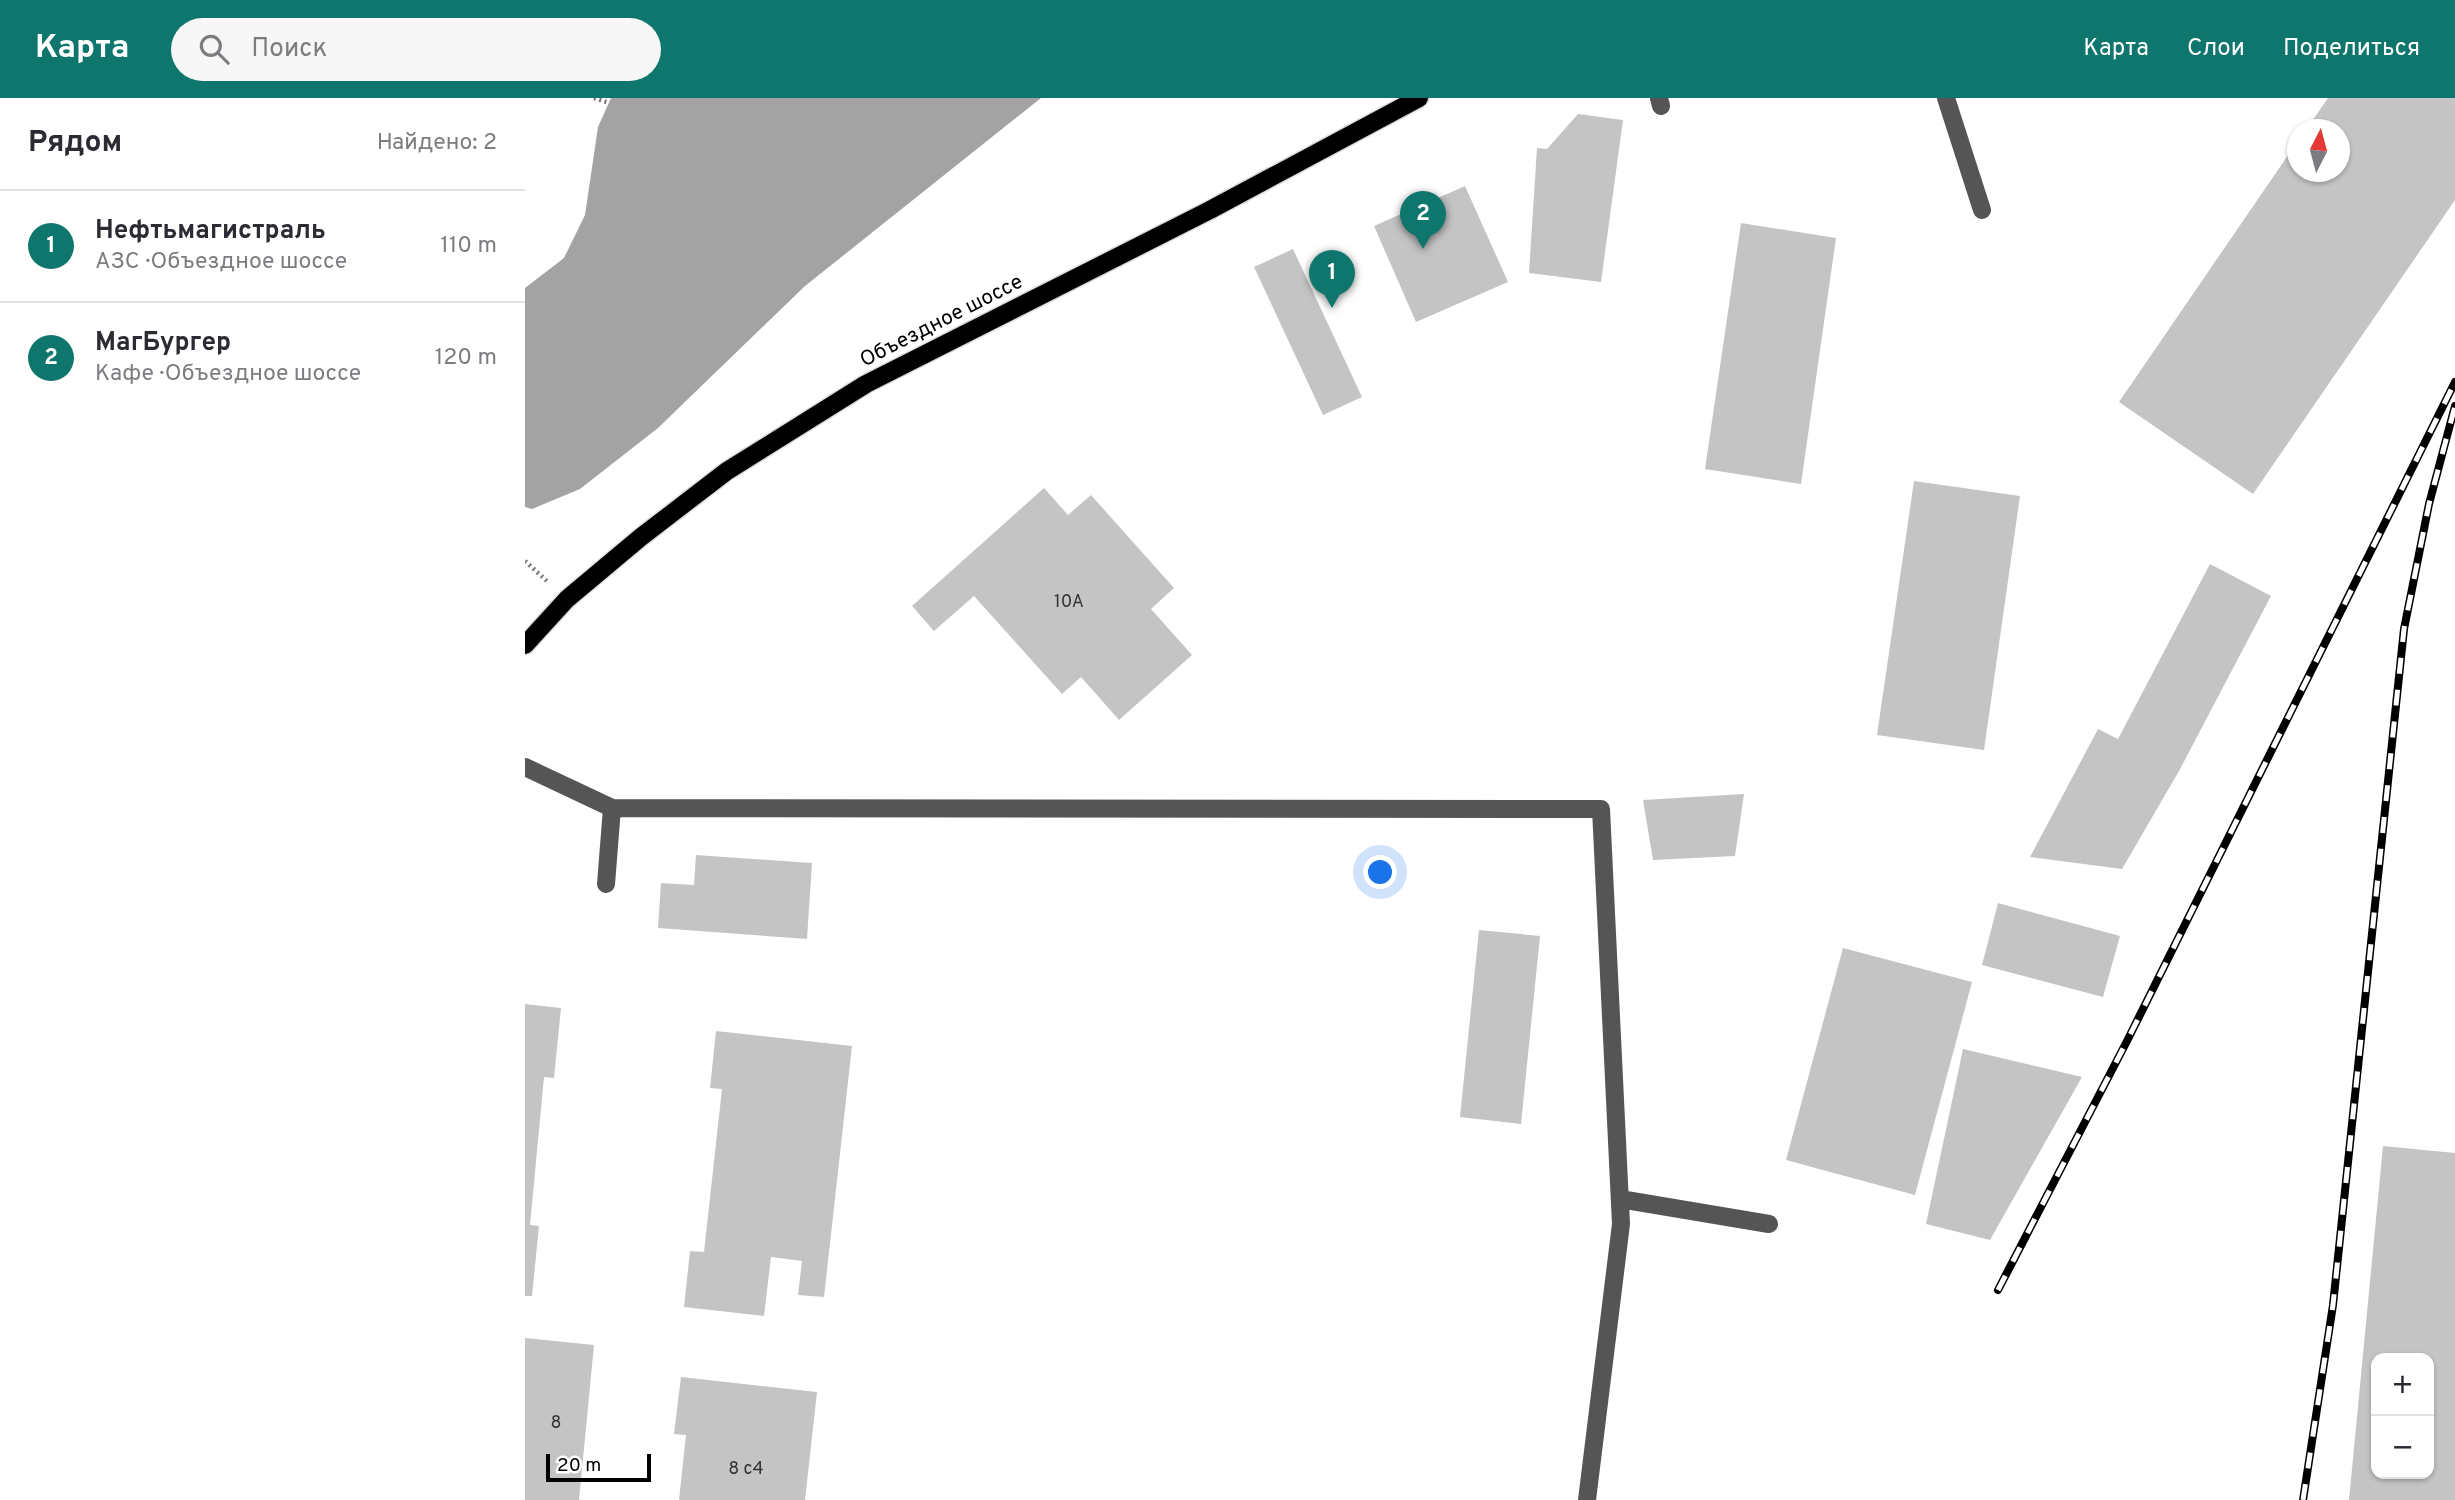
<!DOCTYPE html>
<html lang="ru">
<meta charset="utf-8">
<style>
body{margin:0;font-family:Overpass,sans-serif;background:#f7f7f7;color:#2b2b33}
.controls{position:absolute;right:21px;bottom:21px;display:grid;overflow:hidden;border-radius:14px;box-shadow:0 2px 5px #0004}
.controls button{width:63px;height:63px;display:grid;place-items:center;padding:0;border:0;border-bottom:2px solid #e1e1e2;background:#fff;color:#2b2b33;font:35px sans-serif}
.compass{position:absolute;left:1762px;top:21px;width:63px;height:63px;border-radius:50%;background:#fff;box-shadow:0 2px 5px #0004;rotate:6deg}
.scale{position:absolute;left:21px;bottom:18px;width:105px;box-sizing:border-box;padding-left:7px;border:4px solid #000;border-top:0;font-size:19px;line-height:24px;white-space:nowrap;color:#000;-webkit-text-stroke:5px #fff;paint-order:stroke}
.you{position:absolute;left:856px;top:775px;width:24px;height:24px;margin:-18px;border:5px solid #fff;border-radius:50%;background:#1a73e8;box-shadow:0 0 0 10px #1a73e833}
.badge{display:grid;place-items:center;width:46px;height:46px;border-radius:50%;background:#0f766e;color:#fff;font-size:23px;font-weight:700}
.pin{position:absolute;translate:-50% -58px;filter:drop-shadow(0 2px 4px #0008)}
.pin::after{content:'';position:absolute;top:37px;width:24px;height:21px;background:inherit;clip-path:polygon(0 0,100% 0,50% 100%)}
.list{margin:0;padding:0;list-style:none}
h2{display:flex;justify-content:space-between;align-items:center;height:91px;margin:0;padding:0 28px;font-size:30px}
h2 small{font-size:23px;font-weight:400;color:#7c7c81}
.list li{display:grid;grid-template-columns:46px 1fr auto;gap:21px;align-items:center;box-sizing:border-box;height:112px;padding:0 28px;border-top:2px solid #e1e1e2}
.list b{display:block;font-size:26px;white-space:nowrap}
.list p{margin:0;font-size:23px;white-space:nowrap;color:#7c7c81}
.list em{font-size:23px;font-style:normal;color:#7c7c81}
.icon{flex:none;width:38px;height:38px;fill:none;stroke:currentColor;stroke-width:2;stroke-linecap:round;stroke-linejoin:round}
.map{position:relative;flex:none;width:1930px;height:1402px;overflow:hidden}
header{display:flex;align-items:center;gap:42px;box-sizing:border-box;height:98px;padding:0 35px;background:#0f766e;color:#fff}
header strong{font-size:33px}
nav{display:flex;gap:38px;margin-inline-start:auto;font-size:24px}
.search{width:490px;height:63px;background:#f7f7f7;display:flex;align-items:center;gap:18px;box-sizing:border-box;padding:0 24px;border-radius:38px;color:#7c7c81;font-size:26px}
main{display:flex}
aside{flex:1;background:#fff}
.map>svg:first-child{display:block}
</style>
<header>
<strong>Карта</strong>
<div class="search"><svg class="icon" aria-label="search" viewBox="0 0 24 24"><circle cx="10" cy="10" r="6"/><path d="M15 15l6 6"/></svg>Поиск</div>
<nav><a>Карта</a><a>Слои</a><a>Поделиться</a></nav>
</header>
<main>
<aside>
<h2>Рядом<small>Найдено: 2</small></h2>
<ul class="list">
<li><span class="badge">1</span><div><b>Нефтьмагистраль</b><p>АЗС · Объездное шоссе</p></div><em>110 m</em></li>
<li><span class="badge">2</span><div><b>МагБургер</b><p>Кафе · Объездное шоссе</p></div><em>120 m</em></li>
</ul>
</aside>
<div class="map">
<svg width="1930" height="1402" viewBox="0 0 1930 1402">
<rect width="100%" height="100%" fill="#fff"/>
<path fill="#a3a3a3" d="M 86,0 L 516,0 L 280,188 L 133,330 L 55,391 L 7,411 L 0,409 L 0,190 L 39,160 L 60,117 L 73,29 Z"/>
<path fill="#c4c4c4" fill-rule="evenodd" d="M 1803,0 L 1930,0 L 1930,102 L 1728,396 L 1594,304 L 1772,44 L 1772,74 L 1814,74 L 1814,32 L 1781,32 Z
M 1053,16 L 1098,22 L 1076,184 L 1004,175 L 1012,50 L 1022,51 Z
M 940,88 L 983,184 L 891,224 L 849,128 Z
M 1216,125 L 1311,140 L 1276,386 L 1180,371 Z
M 768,151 L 837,299 L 798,317 L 729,169 Z
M 1389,383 L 1495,398 L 1459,652 L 1352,637 Z
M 519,390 L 543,417 L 566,397 L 649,490 L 626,511 L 667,557 L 594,622 L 556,579 L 537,596 L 449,498 L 409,533 L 387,508 Z
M 1685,466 L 1746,498 L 1654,673 L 1597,771 L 1505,759 L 1573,631 L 1593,641 Z
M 1219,696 L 1210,758 L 1128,762 L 1118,702 Z
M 171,757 L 287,765 L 282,841 L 133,830 L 136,785 L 169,787 Z
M 1473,805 L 1595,838 L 1578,899 L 1457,867 Z
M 954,832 L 1015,838 L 996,1026 L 935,1019 Z
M 1318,850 L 1447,884 L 1390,1097 L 1261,1062 Z
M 0,906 L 36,910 L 29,980 L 19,979 L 5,1127 L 14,1128 L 7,1198 L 0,1198 Z
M 191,933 L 327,948 L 299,1199 L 273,1197 L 277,1163 L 246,1159 L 239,1218 L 159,1209 L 165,1153 L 179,1154 L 197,991 L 185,990 Z
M 1438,951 L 1557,979 L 1465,1142 L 1401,1126 Z
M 1858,1048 L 1930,1055 L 1930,1402 L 1824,1402 ZM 1851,1260 L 1904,1260 L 1904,1376 L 1851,1376 Z
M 0,1240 L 69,1247 L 54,1402 L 0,1402 Z
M 156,1279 L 292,1294 L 280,1402 L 154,1402 L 161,1337 L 149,1336 Z"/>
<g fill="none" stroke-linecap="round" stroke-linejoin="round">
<g stroke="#dbdbdb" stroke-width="21">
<path id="major" d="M 0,547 L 42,501 L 116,439 L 202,373 L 341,286 L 685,112 L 894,0"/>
</g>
<path stroke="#777" stroke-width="4.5" stroke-dasharray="2 3.5" stroke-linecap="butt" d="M 69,0 L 84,5
M 0,463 L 23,484"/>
<path stroke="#555" stroke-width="18" d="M 1134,0 L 1136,8
M 1421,0 L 1457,112
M 0,669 L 87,710 L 1076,711 L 1096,1126 L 1062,1402
M 81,786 L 87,710
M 1095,1101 L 1244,1126"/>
<use href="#major" stroke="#000" stroke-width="18"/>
<g stroke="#000" stroke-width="8">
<path id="rail" d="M 1473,1192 L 1602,943 L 1930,284
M 1778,1402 L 1808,1207 L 1879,531 L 1904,406 L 1930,308"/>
</g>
<use href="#rail" stroke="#fff" stroke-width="5" stroke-dasharray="16" stroke-linecap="butt"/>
</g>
<g text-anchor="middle" stroke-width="5" stroke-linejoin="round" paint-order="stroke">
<g font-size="18" fill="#313131">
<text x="544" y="509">10А</text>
<text x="31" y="1330">8</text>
<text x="221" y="1376">8 с4</text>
</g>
<g font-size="21" fill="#000" stroke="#fff">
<text transform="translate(416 222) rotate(-27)" y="7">Объездное шоссе</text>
</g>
</g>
</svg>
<div class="controls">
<button>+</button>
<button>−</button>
</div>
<svg class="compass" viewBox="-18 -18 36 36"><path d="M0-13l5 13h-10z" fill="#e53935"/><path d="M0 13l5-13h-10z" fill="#7c7c81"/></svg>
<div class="scale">20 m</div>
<div class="you"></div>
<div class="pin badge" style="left:807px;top:210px">1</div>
<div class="pin badge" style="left:898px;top:151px">2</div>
</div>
</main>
